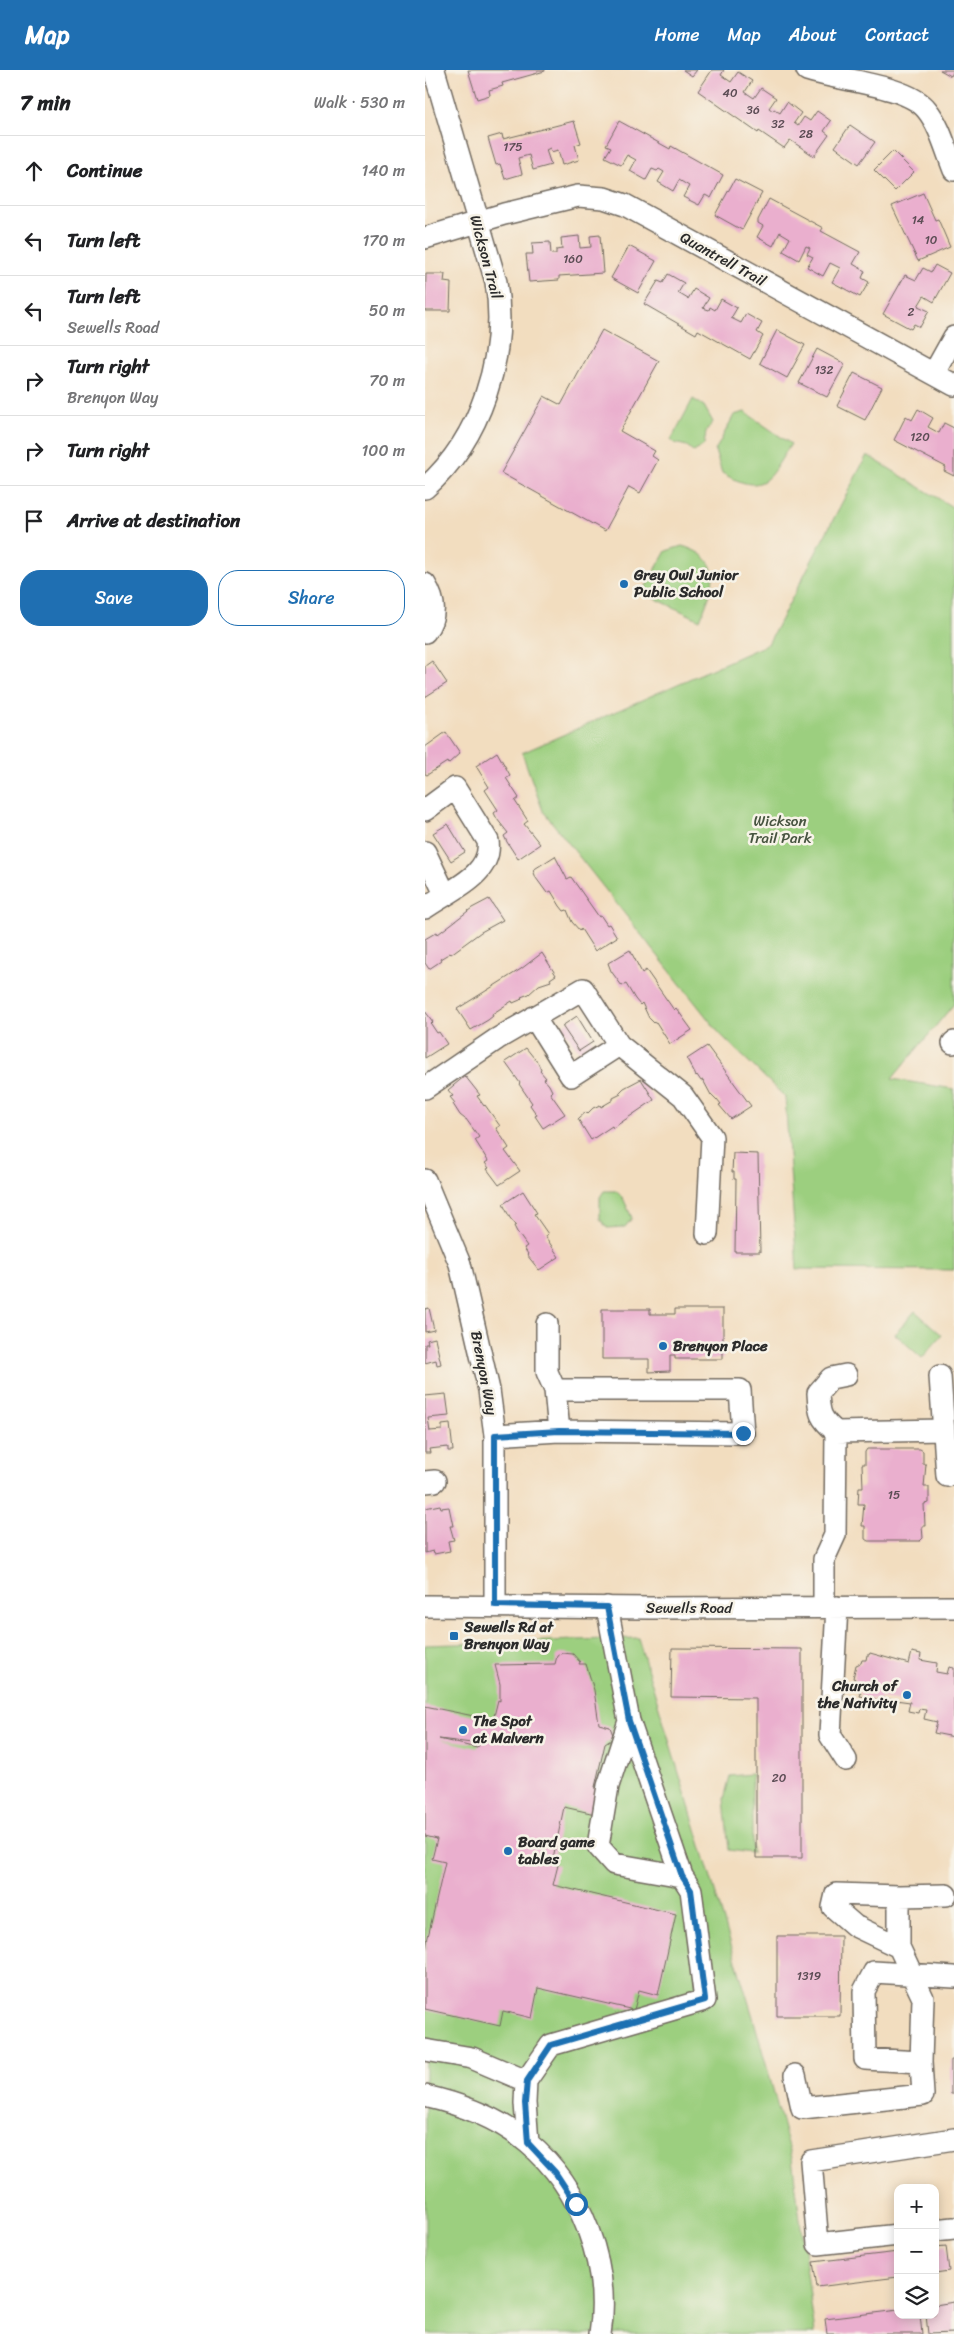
<!DOCTYPE html>
<meta charset="utf-8">
<style>
body{margin:0;font-family:Sriracha,sans-serif;background:#f6f6f6;color:#202124}
.controls{position:absolute;right:15px;bottom:15px;display:grid;overflow:hidden;border-radius:10px;box-shadow:0 2px 12px #0003}
.controls button{width:45px;height:45px;display:grid;place-items:center;padding:0;border:0;border-bottom:1px solid #e0e0e0;background:#fff;color:#202124;font:25px sans-serif}
.stop{position:absolute;width:15px;height:15px;margin:-11px;border:4px solid #1f6fb2;border-radius:50%;background:#fff}
.stop.end{background:#1f6fb2;border-color:#fff;box-shadow:0 1px 5px #0008}
.list{margin:0;padding:0;list-style:none}
h2{display:flex;justify-content:space-between;align-items:center;height:65px;margin:0;padding:0 20px;font-size:21px}
h2 small{font-size:16px;font-weight:400;color:#757577}
.list li{display:grid;grid-template-columns:32px 1fr auto;gap:15px;align-items:center;box-sizing:border-box;height:70px;padding:0 20px;border-top:1px solid #e0e0e0}
.list b{display:block;font-size:19px;white-space:nowrap}
.list p{margin:0;font-size:16px;white-space:nowrap;color:#757577}
.list em{font-size:16px;font-style:normal;color:#757577}
.actions{display:flex;gap:10px;padding:15px 20px}
.actions a{flex:1;padding:11px 0;border:1px solid #1f6fb2;border-radius:20px;text-align:center;font-size:18px;color:#1f6fb2}
.actions .main{background:#1f6fb2;color:#fff}
.icon{flex:none;width:28px;height:28px;fill:none;stroke:currentColor;stroke-width:2;stroke-linecap:round;stroke-linejoin:round}
.map{position:relative;flex:none;width:529px;height:2264px;overflow:hidden}
header{display:flex;align-items:center;gap:30px;box-sizing:border-box;height:70px;padding:0 25px;background:#1f6fb2;color:#fff}
header strong{font-size:24px}
nav{display:flex;gap:28px;margin-inline-start:auto;font-size:18px}
main{display:flex}
aside{flex:1;background:#fff}
.map>svg:first-child{display:block}
</style>
<header>
<strong>Map</strong>
<nav><a>Home</a><a>Map</a><a>About</a><a>Contact</a></nav>
</header>
<main>
<aside>
<h2>7 min<small>Walk · 530 m</small></h2>
<ul class="list">
<li><svg class="icon" aria-label="ahead" viewBox="0 0 24 24"><path d="M12 20V5M6 11l6-6 6 6"/></svg><div><b>Continue</b></div><em>140 m</em></li>
<li><svg class="icon" aria-label="left" viewBox="0 0 24 24"><path d="M17 20v-9H6M10 6l-5 5 5 5"/></svg><div><b>Turn left</b></div><em>170 m</em></li>
<li><svg class="icon" aria-label="left" viewBox="0 0 24 24"><path d="M17 20v-9H6M10 6l-5 5 5 5"/></svg><div><b>Turn left</b><p>Sewells Road</p></div><em>50 m</em></li>
<li><svg class="icon" aria-label="right" viewBox="0 0 24 24"><path d="M7 20v-9h11M14 6l5 5-5 5"/></svg><div><b>Turn right</b><p>Brenyon Way</p></div><em>70 m</em></li>
<li><svg class="icon" aria-label="right" viewBox="0 0 24 24"><path d="M7 20v-9h11M14 6l5 5-5 5"/></svg><div><b>Turn right</b></div><em>100 m</em></li>
<li><svg class="icon" aria-label="arrive" viewBox="0 0 24 24"><path d="M6 21V4h12l-3 4 3 4H6"/></svg><div><b>Arrive at destination</b></div></li>
</ul>
<div class="actions"><a class="main">Save</a><a>Share</a></div>
</aside>
<div class="map">
<svg width="529" height="2264" viewBox="0 0 529 2264">
<rect width="100%" height="100%" fill="#f7f3e8"/>
<filter id="ink" filterUnits="userSpaceOnUse"><feTurbulence type="fractalNoise" baseFrequency=".02" numOctaves="2"/><feDisplacementMap in="SourceGraphic" scale="10" xChannelSelector="R" yChannelSelector="G"/><feConvolveMatrix kernelMatrix="1 2 1 2 8 2 1 2 1" color-interpolation-filters="sRGB"/></filter>
<filter id="wash" filterUnits="userSpaceOnUse"><feTurbulence type="fractalNoise" baseFrequency=".0096" numOctaves="4" result="noise"/><feDisplacementMap in="SourceGraphic" scale="20" xChannelSelector="R" yChannelSelector="G"/><feGaussianBlur stdDeviation="1.12" result="paint"/><feColorMatrix in="noise" values="0 0 0 0 0 0 0 0 0 0 0 0 0 0 0 0 0 1.4 0 .05"/><feComposite in="paint" operator="in"/></filter>
<g filter="url(#wash)">
<rect width="100%" height="100%" fill="#f2ddbf"/>
<path fill="#9ccf7f" stroke="#647d55" d="M 268,329 L 279,336 L 288,352 L 281,362 L 279,375 L 269,382 L 262,376 L 249,373 L 246,370 Z
M 320,342 L 366,374 C 344,407 341,428 297,403 L 290,381 L 309,345 Z
M 442,385 L 529,438 L 529,934 L 467,1009 L 529,1019 L 529,1200 L 372,1199 L 360,1027 L 295,964 L 118,741 L 97,683 L 343,574 Z
M 257,476 C 302,489 288,518 275,550 L 221,524 L 220,518 L 241,481 Z
M 179,1121 L 191,1121 L 198,1128 L 207,1148 L 200,1157 L 182,1158 L 175,1149 L 175,1127 Z
M 490,1241 L 517,1265 L 497,1288 L 470,1264 Z
M 213,1568 L 328,1947 L 367,2088 L 390,2264 L 0,2264 L 0,1575 Z
M 327,1704 L 327,1783 L 304,1780 L 299,1729 L 305,1706 Z"/>
<g id="blocks">
<path fill="#eaafce" fill-rule="evenodd" d="M 43,0 L 120,0 L 120,1 L 77,13 L 78,16 L 64,20 L 65,25 L 52,29 Z
M 258,0 L 272,0 L 267,6 Z
M 287,0 L 299,0 L 296,5 L 306,12 L 313,2 L 327,11 L 320,22 L 329,28 L 336,18 L 351,28 L 344,38 L 348,41 L 349,39 L 355,43 L 362,32 L 376,43 L 369,53 L 373,56 L 379,47 L 385,51 L 392,41 L 406,51 L 399,61 L 404,65 L 389,86 L 365,70 L 359,78 L 334,61 L 333,63 L 273,21 Z
M 515,0 L 529,0 L 526,6 Z
M 149,51 L 156,73 L 150,75 L 154,90 L 137,95 L 133,80 L 126,82 L 125,78 L 121,80 L 126,95 L 108,100 L 104,85 L 93,88 L 97,104 L 80,109 L 75,94 L 71,95 L 63,68 L 77,64 L 78,69 Z
M 194,51 L 245,79 L 246,76 L 298,105 L 286,128 L 280,125 L 274,135 L 258,127 L 264,116 L 254,110 L 248,121 L 233,112 L 239,102 L 234,99 L 232,101 L 227,99 L 221,110 L 205,101 L 211,90 L 202,85 L 196,95 L 180,87 L 186,77 L 181,75 Z
M 425,55 L 450,72 L 434,94 L 410,77 Z
M 468,81 L 489,102 L 470,121 L 449,100 Z
M 310,109 L 337,123 L 317,160 L 290,145 Z
M 498,123 L 510,150 L 513,149 L 525,177 L 493,191 L 467,136 Z
M 344,129 L 398,158 L 396,161 L 435,182 L 428,194 L 440,201 L 437,208 L 444,212 L 435,227 L 407,212 L 415,198 L 405,193 L 398,206 L 382,197 L 388,187 L 382,184 L 385,178 L 381,176 L 374,190 L 358,181 L 365,168 L 355,162 L 348,176 L 332,167 L 338,156 L 333,153 L 333,150 Z
M 175,165 L 178,203 L 134,206 L 134,210 L 104,212 L 101,184 L 108,184 L 107,173 L 125,172 L 126,184 L 131,184 L 131,180 L 137,179 L 136,168 L 154,166 L 155,178 L 166,177 L 165,166 Z
M 204,176 L 231,191 L 213,223 L 186,208 Z
M 510,195 L 525,203 L 509,232 L 499,226 L 493,236 L 504,241 L 495,257 L 489,254 L 486,259 L 458,244 L 480,205 L 491,210 L 498,198 L 506,202 Z
M 1,204 L 20,204 L 19,212 L 26,213 L 25,241 L 0,241 Z
M 243,204 L 259,213 L 253,223 L 263,229 L 269,219 L 284,228 L 278,238 L 284,240 L 285,237 L 290,240 L 296,229 L 312,238 L 306,248 L 316,253 L 321,244 L 337,253 L 332,262 L 338,266 L 325,289 L 273,260 L 271,264 L 219,234 L 233,211 L 238,213 Z
M 177,260 L 234,291 L 195,361 L 230,381 L 227,386 L 233,390 L 215,423 L 204,417 L 180,461 L 76,403 L 119,326 L 136,335 Z
M 352,260 L 380,275 L 362,308 L 335,293 Z
M 392,279 L 420,294 L 402,327 L 374,313 Z
M 429,303 L 457,317 L 440,350 L 412,336 Z
M 493,339 L 508,348 L 503,357 L 514,363 L 519,353 L 529,358 L 529,406 L 519,401 L 521,397 L 469,370 L 481,346 L 487,350 Z
M 7,591 L 22,613 L 0,627 L 0,596 Z
M 21,662 L 35,683 L 23,694 L 22,692 L 2,705 L 0,704 L 0,677 Z
M 72,682 L 85,705 L 81,708 L 94,728 L 90,731 L 103,751 L 99,754 L 115,774 L 93,789 L 82,772 L 79,766 L 83,763 L 72,749 L 69,743 L 73,740 L 60,720 L 64,717 L 51,696 Z
M 23,754 L 40,782 L 26,791 L 8,763 Z
M 130,786 L 142,809 L 146,807 L 174,847 L 176,846 L 182,855 L 184,854 L 192,867 L 170,881 L 156,859 L 155,861 L 147,852 L 142,840 L 139,841 L 135,836 L 126,821 L 122,823 L 111,808 L 108,800 Z
M 64,829 L 78,850 L 56,862 L 26,884 L 25,883 L 15,889 L 16,891 L 4,899 L 0,893 L 0,869 L 12,862 L 13,864 L 47,838 Z
M 205,880 L 217,903 L 221,900 L 249,940 L 251,938 L 267,960 L 245,974 L 231,952 L 229,953 L 224,948 L 217,933 L 215,935 L 210,929 L 201,914 L 197,916 L 186,901 L 183,893 Z
M 117,883 L 131,905 L 125,909 L 126,911 L 114,915 L 104,924 L 96,927 L 97,928 L 95,930 L 88,933 L 87,931 L 67,944 L 68,946 L 63,950 L 46,960 L 32,939 L 96,899 Z
M 0,941 L 8,952 L 6,954 L 12,963 L 14,962 L 22,974 L 0,988 Z
M 152,946 L 168,972 L 154,981 L 137,956 Z
M 282,976 L 326,1036 L 306,1049 L 294,1035 L 296,1034 L 292,1029 L 291,1030 L 286,1025 L 278,1010 L 276,1011 L 272,1005 L 271,1006 L 262,989 Z
M 101,978 L 113,993 L 116,1000 L 115,1001 L 121,1008 L 119,1009 L 124,1015 L 127,1021 L 125,1023 L 140,1044 L 118,1058 L 110,1046 L 112,1045 L 105,1035 L 107,1033 L 94,1014 L 95,1013 L 80,992 Z
M 40,1006 L 55,1025 L 52,1026 L 59,1036 L 60,1035 L 75,1056 L 71,1058 L 84,1078 L 80,1081 L 95,1101 L 74,1115 L 62,1099 L 64,1098 L 60,1093 L 63,1091 L 50,1070 L 54,1067 L 41,1049 L 40,1049 L 35,1045 L 28,1034 L 30,1033 L 25,1027 L 28,1026 L 23,1020 Z
M 216,1009 L 229,1030 L 188,1058 L 187,1056 L 166,1070 L 153,1049 L 161,1042 L 162,1044 L 168,1038 L 175,1035 L 176,1037 L 188,1030 L 188,1028 L 196,1024 L 194,1023 L 199,1018 Z
M 308,1083 L 333,1084 L 335,1182 L 310,1182 L 311,1109 L 309,1109 L 309,1102 L 307,1102 Z
M 98,1121 L 112,1143 L 109,1144 L 123,1164 L 120,1166 L 134,1187 L 114,1200 L 102,1185 L 103,1184 L 99,1178 L 102,1176 L 92,1162 L 89,1156 L 91,1155 L 85,1148 L 78,1134 Z
M 4,1238 L 9,1260 L 0,1262 L 0,1239 Z
M 177,1239 L 225,1239 L 225,1244 L 250,1244 L 250,1239 L 298,1239 L 298,1289 L 250,1289 L 250,1285 L 245,1285 L 245,1301 L 224,1302 L 224,1289 L 177,1289 Z
M 10,1268 L 16,1294 L 12,1295 L 11,1290 L 0,1293 L 0,1274 L 3,1274 L 2,1270 Z
M 21,1324 L 24,1346 L 3,1348 L 5,1361 L 17,1360 L 17,1355 L 25,1354 L 28,1381 L 23,1381 L 23,1377 L 4,1379 L 5,1383 L 0,1383 L 0,1326 Z
M 442,1379 L 495,1379 L 498,1381 L 498,1394 L 501,1394 L 499,1417 L 504,1417 L 504,1433 L 499,1434 L 500,1456 L 497,1456 L 498,1468 L 495,1471 L 443,1471 L 440,1469 L 440,1456 L 437,1456 L 439,1434 L 433,1434 L 434,1417 L 438,1417 L 437,1394 L 440,1394 L 440,1382 Z
M 15,1435 L 16,1438 L 24,1437 L 28,1456 L 25,1456 L 29,1470 L 23,1471 L 25,1481 L 9,1484 L 8,1481 L 0,1483 L 0,1438 Z
M 247,1578 L 377,1579 L 377,1788 L 331,1788 L 331,1628 L 246,1627 Z
M 487,1582 L 496,1584 L 495,1590 L 512,1593 L 511,1602 L 522,1604 L 524,1597 L 529,1598 L 529,1667 L 509,1663 L 512,1652 L 499,1649 L 501,1640 L 494,1639 L 493,1643 L 483,1641 L 485,1632 L 456,1628 L 455,1630 L 435,1626 L 436,1623 L 434,1623 L 435,1617 L 431,1616 L 430,1609 L 428,1608 L 431,1595 L 436,1593 L 437,1590 L 441,1590 L 442,1585 L 444,1585 L 445,1583 L 484,1594 Z
M 137,1583 L 148,1584 L 155,1592 L 154,1594 L 161,1594 L 169,1620 L 174,1654 L 185,1657 L 188,1665 L 186,1670 L 180,1674 L 170,1717 L 176,1718 L 170,1744 L 139,1737 L 127,1794 L 133,1795 L 128,1815 L 251,1844 L 233,1925 L 214,1920 L 209,1940 L 113,1918 L 107,1948 L 78,1941 L 75,1956 L 0,1939 L 0,1880 L 20,1792 L 7,1789 L 12,1769 L 0,1766 L 0,1636 L 68,1650 L 73,1630 L 75,1631 L 75,1614 L 70,1595 L 130,1594 L 132,1586 ZM 14,1669 L 55,1674 L 52,1678 Z
M 352,1866 L 416,1866 L 415,1946 L 352,1946 Z
M 526,1990 L 529,1990 L 529,2024 L 526,2024 Z
M 521,2176 L 524,2201 L 510,2203 L 510,2177 Z
M 473,2182 L 473,2207 L 392,2217 L 388,2192 Z
M 529,2232 L 529,2263 L 503,2264 L 501,2245 L 510,2245 L 510,2235 Z
M 473,2240 L 473,2245 L 495,2245 L 497,2264 L 402,2264 L 400,2249 Z"/>
</g>
</g>
<g filter="url(#ink)">
<use href="#blocks" fill-opacity="0" stroke="#71695f" stroke-width="1"/>
<g fill="none" stroke-linecap="round" stroke-linejoin="round">
<g stroke="#71695f" stroke-width="24">
<path id="minor" d="M 382,0 C 412,10 483,15 502,40 C 515,56 521,80 529,100
M 0,168 L 79,144 L 153,126 L 179,128 L 200,135 L 529,315
M 509,303 L 529,267
M 0,418 C 56,369 83,285 71,212 L 9,0
M 0,514 C 10,530 12,546 0,562
M 0,740 L 30,718 L 63,771 C 68,805 25,820 0,838
M 0,782 L 20,824
M 109,947 L 146,1006 L 194,975
M 528,973 L 529,972
M 0,1018 L 72,969 L 158,919 L 194,975 L 258,1026 L 287,1067 L 282,1164
M 0,1110 L 35,1194 L 64,1320 L 70,1365 L 70,1535
M 122,1254 L 122,1302 L 130,1320 L 134,1361
M 421,1305 L 406,1308 L 393,1323 C 394,1344 395,1348 411,1362 L 519,1360
M 515,1306 L 522,1406
M 70,1365 L 134,1361 L 318,1363 L 315,1320 L 130,1320
M 0,1412 L 10,1411
M 0,1536 L 227,1538 L 529,1537
M 399,1537 L 399,1489 L 410,1465 L 411,1362
M 412,1537 L 405,1665 L 421,1690
M 204,1651 L 183,1716 L 173,1776 L 189,1794 L 257,1806
M 474,1877 L 430,1856 L 408,1837 L 411,1824 L 474,1826 L 521,1825
M 0,1980 L 47,1988 L 101,2011
M 496,1992 L 440,1989 L 439,1921 L 449,1902 L 529,1907
M 370,2005 L 377,2038 L 498,2025 L 496,1992 L 498,1928 L 474,1877 L 474,1826
M 0,2026 C 35,2034 75,2049 103,2073 C 156,2117 186,2196 175,2264
M 103,2073 L 100,2033 L 101,2011 L 126,1975 L 280,1930 L 266,1820 L 257,1806 L 204,1651 L 182,1537
M 510,2160 L 529,2158
M 473,2165 L 393,2174 L 386,2091 L 529,2069"/>
</g>
<use href="#minor" stroke="#fff" stroke-width="21"/>
</g>
</g>
<g fill="none" stroke-linecap="round" stroke-linejoin="round" filter="url(#ink)">
<path stroke="#1f6fb2" stroke-width="6" d="M 151,2134 L 130,2102 L 103,2073 L 100,2033 L 102,2011 L 126,1975 L 280,1930 L 266,1820 L 257,1806 L 204,1651 L 182,1537 L 70,1535 L 70,1365 L 134,1361 L 318,1363"/>
</g>
<g fill="#1f6fb2" stroke="#f7f3e8" stroke-width="2">
<circle cx="199" cy="514" r="5"/>
<circle cx="238" cy="1276" r="5"/>
<rect x="24" y="1561" width="10" height="10" rx="2.5"/>
<circle cx="482" cy="1625" r="5"/>
<circle cx="38" cy="1660" r="5"/>
<circle cx="83" cy="1781" r="5"/>
</g>
<g text-anchor="middle" stroke-width="5" stroke-linejoin="round" paint-order="stroke">
<g font-size="12" fill="#5b4c54">
<text x="305" y="27">40</text>
<text x="328" y="44">36</text>
<text x="353" y="58">32</text>
<text x="381" y="68">28</text>
<text x="88" y="81">175</text>
<text x="493" y="154">14</text>
<text x="506" y="174">10</text>
<text x="148" y="193">160</text>
<text x="486" y="246">2</text>
<text x="399" y="304">132</text>
<text x="495" y="371">120</text>
<text x="469" y="1429">15</text>
<text x="354" y="1712">20</text>
<text x="384" y="1910">1319</text>
</g>
<g font-size="15" fill="#2b2b2b" stroke="#f7f3e8">
<text transform="translate(61 187) rotate(75)" y="5">Wickson Trail</text>
<text transform="translate(298 189) rotate(29)" y="5">Quantrell Trail</text>
<text transform="translate(59 1303) rotate(79)" y="5">Brenyon Way</text>
<text x="264" y="1543">Sewells Road</text>
</g>
<g font-size="15" font-weight="bold" fill="#2b2b2b" stroke="#f7f3e8" text-anchor="start">
<text x="209" y="510">Grey Owl Junior<tspan x="209" dy="17">Public School</tspan></text>
<text x="248" y="1281">Brenyon Place</text>
<text x="39" y="1562">Sewells Rd at<tspan x="39" dy="17">Brenyon Way</tspan></text>
<text x="472" y="1621" text-anchor="end">Church of<tspan x="472" dy="17">the Nativity</tspan></text>
<text x="48" y="1656">The Spot<tspan x="48" dy="17">at Malvern</tspan></text>
<text x="93" y="1777">Board game<tspan x="93" dy="17">tables</tspan></text>
</g>
<g font-size="15" fill="#475440" stroke="#f7f3e8">
<text x="355" y="756">Wickson<tspan x="355" dy="17">Trail Park</tspan></text>
</g>
</g>
</svg>
<div class="controls">
<button>+</button>
<button>−</button>
<button><svg class="icon" aria-label="layers" viewBox="0 0 24 24"><path d="M12 4l9 5-9 5-9-5zM3 14l9 5 9-5"/></svg></button>
</div>
<div class="stop" style="left:151px;top:2134px"></div>
<div class="stop end" style="left:318px;top:1363px"></div>
</div>
</main>
